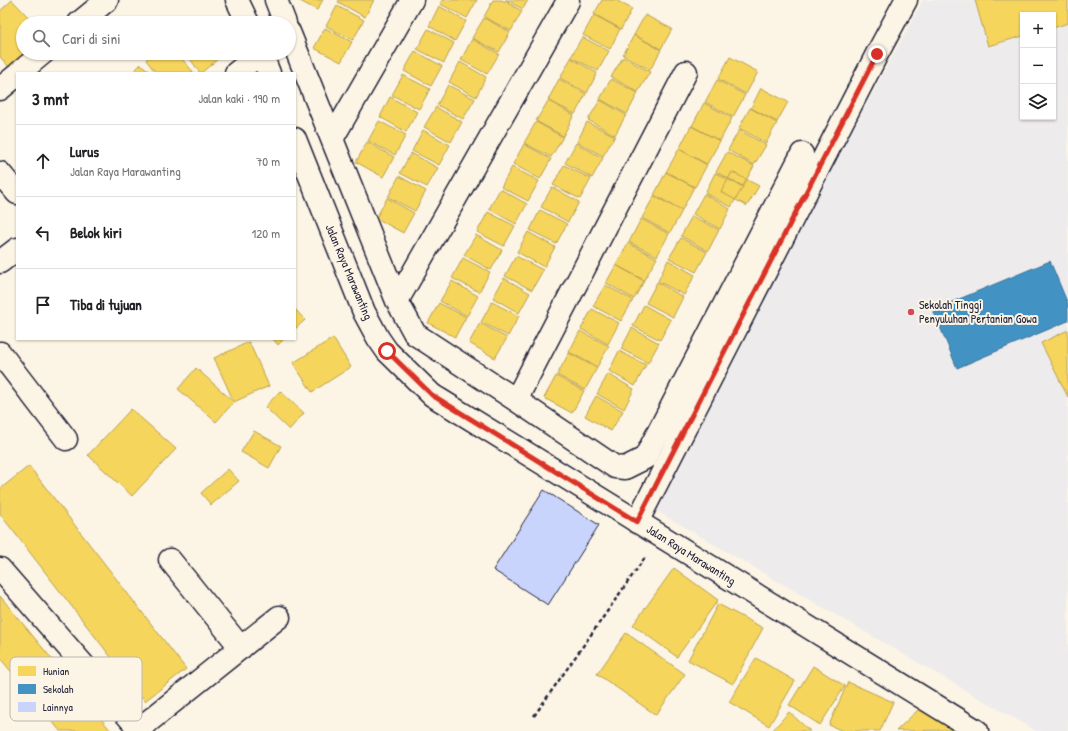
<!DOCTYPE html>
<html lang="id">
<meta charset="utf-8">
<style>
body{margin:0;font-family:"Patrick Hand",sans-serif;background:#f2f2f2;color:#202124}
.controls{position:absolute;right:12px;top:12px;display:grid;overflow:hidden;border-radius:0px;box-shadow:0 1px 3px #0004}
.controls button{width:36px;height:36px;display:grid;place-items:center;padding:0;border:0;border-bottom:1px solid #e0e0e0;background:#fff;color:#202124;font:20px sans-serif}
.stop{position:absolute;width:12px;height:12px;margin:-9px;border:3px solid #d93025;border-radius:50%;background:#fff}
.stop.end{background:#d93025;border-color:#fff;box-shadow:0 1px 4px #0008}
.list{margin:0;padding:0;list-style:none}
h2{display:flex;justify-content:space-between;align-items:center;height:52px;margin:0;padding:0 16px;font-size:17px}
h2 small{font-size:13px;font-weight:400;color:#757577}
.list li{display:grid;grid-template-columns:26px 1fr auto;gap:12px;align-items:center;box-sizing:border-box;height:72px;padding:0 16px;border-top:1px solid #e0e0e0}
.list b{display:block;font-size:15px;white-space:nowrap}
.list p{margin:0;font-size:13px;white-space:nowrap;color:#757577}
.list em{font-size:13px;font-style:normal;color:#757577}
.icon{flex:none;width:22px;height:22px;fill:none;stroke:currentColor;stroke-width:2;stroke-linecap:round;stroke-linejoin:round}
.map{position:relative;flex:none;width:1068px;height:731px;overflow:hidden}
.search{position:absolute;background:#fff;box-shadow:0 1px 3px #0004;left:16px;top:16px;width:280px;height:44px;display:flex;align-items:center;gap:10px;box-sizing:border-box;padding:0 14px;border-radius:22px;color:#757577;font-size:15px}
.panel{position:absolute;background:#fff;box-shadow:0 1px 3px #0004;left:16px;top:72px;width:280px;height:268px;border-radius:0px}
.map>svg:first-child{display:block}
</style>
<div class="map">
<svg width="1068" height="731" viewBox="0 0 1068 731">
<rect width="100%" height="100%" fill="#fcf5e5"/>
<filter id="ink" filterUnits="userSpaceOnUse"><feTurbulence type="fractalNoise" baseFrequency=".025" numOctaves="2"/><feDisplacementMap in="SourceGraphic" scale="8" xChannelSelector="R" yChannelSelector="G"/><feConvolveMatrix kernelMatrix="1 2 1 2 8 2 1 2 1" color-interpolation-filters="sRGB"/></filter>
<g filter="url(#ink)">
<path fill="#edebec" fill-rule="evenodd" d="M 923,0 L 1068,0 L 1068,731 L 1036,731 L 648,506 ZM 1023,15 L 1053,15 L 1053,117 L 1023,117 Z"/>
<path fill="#f6d55c" stroke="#b69f52" d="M 12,0 L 34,23 L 23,23 L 24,53 L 9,67 L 0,57 L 0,11 Z
M 298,0 L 323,0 L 317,10 Z
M 339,0 L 374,0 L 365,17 L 338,2 Z
M 442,0 L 477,0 L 467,18 L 440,4 Z
M 493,0 L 502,0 L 522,11 L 511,31 L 484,17 Z
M 505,0 L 528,0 L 523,9 Z
M 602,0 L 616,0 L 632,9 L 621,29 L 594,14 Z
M 975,0 L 1068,0 L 1068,23 L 1053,28 L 1053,15 L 1023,15 L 1023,36 L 988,46 Z
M 337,6 L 364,20 L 353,40 L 326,26 Z
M 439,6 L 466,21 L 455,41 L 429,26 Z
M 594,15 L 620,29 L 610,49 L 583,35 Z
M 645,15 L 672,29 L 661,49 L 634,35 Z
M 484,18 L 510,32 L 499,52 L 472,38 Z
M 325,28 L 352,42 L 341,62 L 314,48 Z
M 428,29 L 454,43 L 444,63 L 417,49 Z
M 634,35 L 661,50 L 650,70 L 623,55 Z
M 582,37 L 609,51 L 598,71 L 571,57 Z
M 472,39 L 499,54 L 487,74 L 461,60 Z
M 415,51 L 442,66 L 431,86 L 404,71 Z
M 152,53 L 177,53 L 194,73 L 156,73 L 146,60 Z
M 186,53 L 215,53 L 218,59 L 201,73 L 200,73 Z
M 623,57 L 650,72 L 638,92 L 611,77 Z
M 730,57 L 758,72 L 746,94 L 718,79 Z
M 571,58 L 597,73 L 587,93 L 560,78 Z
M 460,62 L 486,77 L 476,97 L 449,82 Z
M 141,64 L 151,73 L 132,73 Z
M 403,75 L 430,89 L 419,109 L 392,95 Z
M 559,79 L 586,94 L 575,114 L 548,100 Z
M 611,79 L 638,93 L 627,114 L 600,99 Z
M 717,80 L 745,95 L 733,117 L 705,102 Z
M 448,85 L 475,99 L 463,119 L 437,105 Z
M 761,88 L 788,102 L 777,122 L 751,108 Z
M 390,97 L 417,112 L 406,132 L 380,117 Z
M 600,100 L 626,115 L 615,135 L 588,120 Z
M 548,101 L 574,115 L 563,136 L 536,121 Z
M 704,103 L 732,118 L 720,141 L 692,126 Z
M 436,107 L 462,122 L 451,142 L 424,127 Z
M 750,108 L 777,123 L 766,143 L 739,128 Z
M 379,121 L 406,135 L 395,155 L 368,141 Z
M 536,122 L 563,137 L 551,157 L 524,143 Z
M 587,122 L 615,136 L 603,156 L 577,142 Z
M 691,126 L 720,141 L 707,164 L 679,149 Z
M 423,130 L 450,145 L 439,165 L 412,151 Z
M 739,130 L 766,145 L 754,165 L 728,150 Z
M 367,142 L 394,157 L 383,177 L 356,162 Z
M 576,143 L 603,158 L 592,178 L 565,163 Z
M 524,144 L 551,159 L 540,179 L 513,164 Z
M 679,149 L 707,165 L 695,187 L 666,172 Z
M 727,152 L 754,166 L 743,186 L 716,172 Z
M 411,153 L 438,168 L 427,187 L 400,173 Z
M 564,165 L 591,179 L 580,199 L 553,185 Z
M 512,167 L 539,181 L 528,201 L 501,187 Z
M 666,172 L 694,187 L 682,210 L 654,195 Z
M 732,172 L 759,186 L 747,206 L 721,192 Z
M 715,173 L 743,187 L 731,207 L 705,193 Z
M 399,176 L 426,191 L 415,211 L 388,197 Z
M 552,187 L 579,202 L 568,222 L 541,207 Z
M 500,189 L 527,204 L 516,224 L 489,209 Z
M 704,194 L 730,209 L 720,229 L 693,214 Z
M 654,196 L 682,211 L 670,233 L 642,218 Z
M 387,198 L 414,213 L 403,233 L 376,218 Z
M 540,210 L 567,224 L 556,244 L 530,230 Z
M 488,212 L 515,226 L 504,246 L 477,232 Z
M 692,216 L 719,230 L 708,251 L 681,236 Z
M 641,219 L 669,234 L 657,256 L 629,242 Z
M 528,232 L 555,247 L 544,267 L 517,252 Z
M 476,235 L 502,250 L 491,270 L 464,255 Z
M 681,238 L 707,252 L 696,272 L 669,258 Z
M 628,243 L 657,258 L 644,280 L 616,265 Z
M 516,256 L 543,270 L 532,290 L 505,276 Z
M 463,258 L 490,272 L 479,292 L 452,278 Z
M 668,260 L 695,275 L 684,295 L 658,281 Z
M 616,265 L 644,281 L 634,299 L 606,283 Z
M 504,278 L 530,293 L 519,313 L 493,298 Z
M 452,281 L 478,296 L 467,316 L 440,301 Z
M 657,282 L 683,297 L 673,317 L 646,303 Z
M 605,285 L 633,300 L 621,321 L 593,306 Z
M 492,302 L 519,316 L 508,336 L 481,322 Z
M 439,303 L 466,317 L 455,337 L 428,323 Z
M 644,305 L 671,320 L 660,340 L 633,326 Z
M 295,309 L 305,320 L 295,329 Z
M 592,309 L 619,323 L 608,344 L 581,329 Z
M 480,323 L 507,338 L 495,358 L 469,343 Z
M 632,328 L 659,343 L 648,363 L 621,349 Z
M 1068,330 L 1068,397 L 1041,343 Z
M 580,331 L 609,346 L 597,367 L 569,352 Z
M 333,338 L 351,367 L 312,392 L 293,363 Z
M 273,339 L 284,339 L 278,345 Z
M 249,342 L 269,386 L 234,402 L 214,358 Z
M 619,351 L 646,365 L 635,386 L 609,371 Z
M 569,353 L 597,368 L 585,390 L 557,375 Z
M 196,368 L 234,402 L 216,422 L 178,389 Z
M 608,374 L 634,389 L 624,409 L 597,394 Z
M 556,376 L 584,391 L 572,413 L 544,398 Z
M 280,391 L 304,413 L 289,430 L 265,407 Z
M 596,396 L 623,411 L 611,431 L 585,416 Z
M 131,409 L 176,449 L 132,496 L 88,455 Z
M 254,431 L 281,446 L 269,468 L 241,452 Z
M 29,466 L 186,669 L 145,701 L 0,514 L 0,489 Z
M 228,469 L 239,481 L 211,505 L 201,493 Z
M 674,568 L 718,600 L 677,657 L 633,625 Z
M 0,596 L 111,731 L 60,731 L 0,658 Z
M 718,604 L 763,628 L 733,684 L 688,660 Z
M 626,633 L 685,674 L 656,715 L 597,674 Z
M 756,658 L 795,681 L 769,726 L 729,702 Z
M 813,666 L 845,686 L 820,725 L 789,705 Z
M 848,682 L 893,702 L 880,731 L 843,731 L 829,725 Z
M 924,704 L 951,730 L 896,731 Z
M 789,712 L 810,731 L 772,731 Z"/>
<path fill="#4393c3" stroke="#39719a" d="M 1050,261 L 1068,304 L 1068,321 L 957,368 L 933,310 Z"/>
<path fill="#c9d4fc" stroke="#22223b" d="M 544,490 L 599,525 L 548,605 L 493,570 Z"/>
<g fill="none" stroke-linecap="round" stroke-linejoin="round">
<g stroke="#22223b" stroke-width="25">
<path id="street" d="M 276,0 L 285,23
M 79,23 L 107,0
M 289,32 L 397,301 L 415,334 L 516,400 L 615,467 L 625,468 L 645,458 L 802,154
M 19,73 L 43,53
M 236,73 L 261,53
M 0,89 L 17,75
M 332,139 L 412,0
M 0,173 L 17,193
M 0,262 L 17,249
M 397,301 L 568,1
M 0,353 L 66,439
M 516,400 L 686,72
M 637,522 L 877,54 L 906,0
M 170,560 L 241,648
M 0,569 L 139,729 L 136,731
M 139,729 L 279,617"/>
</g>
<g stroke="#22223b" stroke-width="25">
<path id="secondary" d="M 237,0 L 248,23
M 261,53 L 269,73
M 295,139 L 364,312 L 378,338 L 387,351 L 432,395 L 977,731"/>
</g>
<path stroke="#22223b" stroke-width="2.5" stroke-dasharray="4 3" stroke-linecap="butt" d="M 534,716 L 646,556"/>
<use href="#street" stroke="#fcf5e5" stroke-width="22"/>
<use href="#secondary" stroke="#fcf5e5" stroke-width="22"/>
</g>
</g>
<g fill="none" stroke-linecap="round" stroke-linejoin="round" filter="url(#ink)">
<path stroke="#d93025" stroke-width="5" d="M 387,351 L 432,395 L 637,522 L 877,54"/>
</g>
<circle fill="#d1495b" stroke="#fcf5e5" stroke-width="1.5" cx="911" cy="312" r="4"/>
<g text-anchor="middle" stroke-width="4" stroke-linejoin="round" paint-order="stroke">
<g font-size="12" fill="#22223b" stroke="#fcf5e5">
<text transform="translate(349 272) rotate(67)" y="4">Jalan Raya Marawanting</text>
<text transform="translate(691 555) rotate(32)" y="4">Jalan Raya Marawanting</text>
</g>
<g font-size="12" fill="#22223b" stroke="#fcf5e5" text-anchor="start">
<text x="919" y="309">Sekolah Tinggi<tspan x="919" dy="14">Penyuluhan Pertanian Gowa</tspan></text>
</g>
</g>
<rect x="10" y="657" width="132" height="64" rx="6" fill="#fcf5e5" stroke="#bbb6b2" stroke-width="1"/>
<rect x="18" y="666" width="18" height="10" fill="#f6d55c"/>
<rect x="18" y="684" width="18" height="10" fill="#4393c3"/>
<rect x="18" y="702" width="18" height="10" fill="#c9d4fc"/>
<g font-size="11" fill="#22223b">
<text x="43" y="675">Hunian</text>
<text x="43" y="693">Sekolah</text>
<text x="43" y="711">Lainnya</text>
</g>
</svg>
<div class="controls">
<button>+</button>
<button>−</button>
<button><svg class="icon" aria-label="layers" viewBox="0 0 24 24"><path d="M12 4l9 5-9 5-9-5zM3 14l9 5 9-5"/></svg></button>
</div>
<div class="stop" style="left:387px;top:351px"></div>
<div class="stop end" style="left:877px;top:54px"></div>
<div class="search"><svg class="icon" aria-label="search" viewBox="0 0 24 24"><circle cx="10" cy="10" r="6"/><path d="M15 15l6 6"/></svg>Cari di sini</div>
<section class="panel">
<h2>3 mnt<small>Jalan kaki · 190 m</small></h2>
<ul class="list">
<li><svg class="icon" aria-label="ahead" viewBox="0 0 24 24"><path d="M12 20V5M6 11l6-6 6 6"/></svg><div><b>Lurus</b><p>Jalan Raya Marawanting</p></div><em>70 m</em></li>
<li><svg class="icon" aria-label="left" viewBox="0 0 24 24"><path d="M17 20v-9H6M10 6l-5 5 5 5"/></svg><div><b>Belok kiri</b></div><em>120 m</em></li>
<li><svg class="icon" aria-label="arrive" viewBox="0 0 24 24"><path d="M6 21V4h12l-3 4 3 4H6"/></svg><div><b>Tiba di tujuan</b></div></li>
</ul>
</section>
</div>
